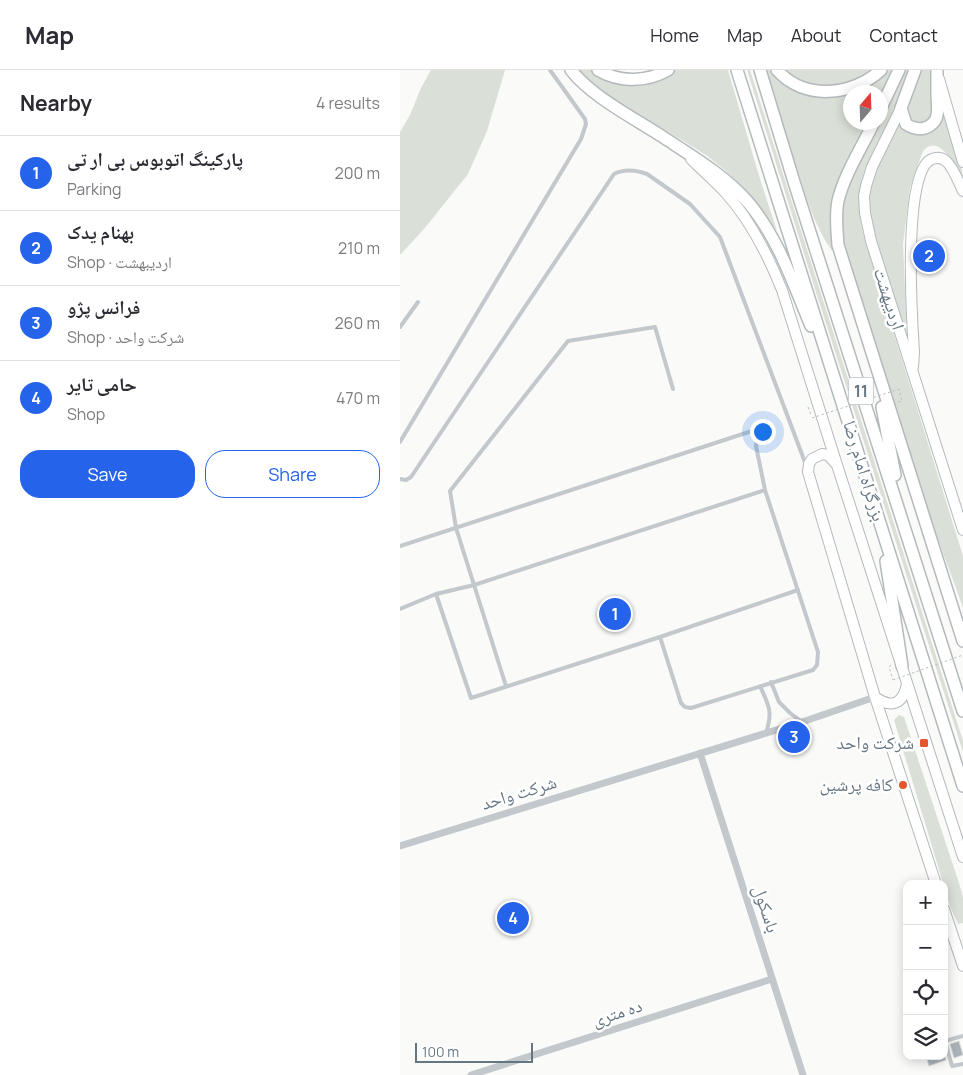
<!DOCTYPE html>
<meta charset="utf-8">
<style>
body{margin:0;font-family:Manrope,"Noto Naskh Arabic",sans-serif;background:#f7f7f7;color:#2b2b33}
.controls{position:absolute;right:15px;bottom:15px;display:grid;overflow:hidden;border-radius:10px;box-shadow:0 2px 12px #0003}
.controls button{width:45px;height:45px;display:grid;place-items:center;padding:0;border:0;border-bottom:1px solid #e1e1e2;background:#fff;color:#2b2b33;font:25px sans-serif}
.compass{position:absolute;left:443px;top:15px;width:45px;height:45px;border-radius:50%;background:#fff;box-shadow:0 2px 12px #0003;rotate:19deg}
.scale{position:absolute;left:15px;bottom:12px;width:118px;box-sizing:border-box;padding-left:5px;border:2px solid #657683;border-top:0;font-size:14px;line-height:18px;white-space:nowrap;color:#657683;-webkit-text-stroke:4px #fff;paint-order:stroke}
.you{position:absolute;left:362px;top:361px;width:18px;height:18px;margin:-12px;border:4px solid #fff;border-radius:50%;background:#1a73e8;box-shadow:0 0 0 8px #1a73e833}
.badge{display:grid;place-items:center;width:32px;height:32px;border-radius:50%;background:#2563eb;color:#fff;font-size:16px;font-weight:700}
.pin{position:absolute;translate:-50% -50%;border:2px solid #fff;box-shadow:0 1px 5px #0006}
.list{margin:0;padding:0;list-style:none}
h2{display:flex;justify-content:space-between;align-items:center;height:65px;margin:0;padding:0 20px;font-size:21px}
h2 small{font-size:16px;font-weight:400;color:#7c7c81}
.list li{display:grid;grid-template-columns:32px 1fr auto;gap:15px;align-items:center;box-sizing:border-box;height:75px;padding:0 20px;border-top:1px solid #e1e1e2}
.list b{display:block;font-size:19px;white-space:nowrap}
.list p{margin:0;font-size:16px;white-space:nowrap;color:#7c7c81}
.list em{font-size:16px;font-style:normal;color:#7c7c81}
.actions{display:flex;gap:10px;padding:15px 20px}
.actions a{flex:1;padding:11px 0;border:1px solid #2563eb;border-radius:20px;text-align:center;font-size:18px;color:#2563eb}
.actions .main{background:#2563eb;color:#fff}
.icon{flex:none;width:28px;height:28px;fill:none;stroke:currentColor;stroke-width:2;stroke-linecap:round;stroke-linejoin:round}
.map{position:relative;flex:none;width:563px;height:1005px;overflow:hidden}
header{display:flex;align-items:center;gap:30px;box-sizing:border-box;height:70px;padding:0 25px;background:#fff;border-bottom:1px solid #e1e1e2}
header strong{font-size:24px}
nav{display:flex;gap:28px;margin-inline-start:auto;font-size:18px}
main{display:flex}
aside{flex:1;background:#fff}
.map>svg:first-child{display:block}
</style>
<header>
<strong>Map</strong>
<nav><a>Home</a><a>Map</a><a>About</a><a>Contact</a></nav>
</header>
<main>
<aside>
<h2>Nearby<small>4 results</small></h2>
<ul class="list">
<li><span class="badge">1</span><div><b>پارکینگ اتوبوس بی ار تی</b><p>Parking</p></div><em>200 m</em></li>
<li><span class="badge">2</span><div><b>بهنام یدک</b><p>Shop · اردیبهشت</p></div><em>210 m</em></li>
<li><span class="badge">3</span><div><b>فرانس پژو</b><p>Shop · شرکت واحد</p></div><em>260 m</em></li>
<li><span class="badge">4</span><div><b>حامی تایر</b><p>Shop</p></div><em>470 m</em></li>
</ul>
<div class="actions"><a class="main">Save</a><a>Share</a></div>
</aside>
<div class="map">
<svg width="563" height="1005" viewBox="0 0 563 1005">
<rect width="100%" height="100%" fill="#fafaf8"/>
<path fill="#dadfd7" d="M 31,0 L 105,0 L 87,61 L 68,104 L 24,159 L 0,185 L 0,62 L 10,45 L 21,18 Z
M 178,0 L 192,0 L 198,4 L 264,6 L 275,0 L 328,0 L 360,109 L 377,161 C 355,129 331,101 298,80 C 258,54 212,34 178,0 Z
M 347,0 L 350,0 L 563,671 L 563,682 L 415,219 Z
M 364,0 L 371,0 L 378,7 L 415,25 L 486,0 L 495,0 L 481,32 L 480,22 L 450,22 L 450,52 L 470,53 L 433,133 L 431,149 L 432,181 C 415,157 406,127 397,99 C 385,66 374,33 364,0 Z
M 382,0 L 475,0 L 443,17 L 404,14 Z
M 502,0 L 510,0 C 503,20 495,41 485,60 C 479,72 472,83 467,95 C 455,123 458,148 467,177 L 563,486 L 563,538 L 556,518 L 528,443 L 446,185 C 441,161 440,138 448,115 L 478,53 L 480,52 L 481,48 Z
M 521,0 L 530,0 C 531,14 540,40 528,50 C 522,56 517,54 510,51 L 508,45 L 508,39 Z
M 543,41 C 553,63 563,90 563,114 C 557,102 541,61 523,81 L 510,118 L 503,174 L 507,269 L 473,159 L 469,134 L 470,122 L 476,100 L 500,52 C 511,74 543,63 543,41 Z
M 499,645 L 504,647 L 558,810 L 563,827 L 563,853 L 558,854 L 550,836 L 494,650 Z"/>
<path fill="#aab3b9" stroke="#dcdcda" d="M 559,971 L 563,985 L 554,988 L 550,974 Z
M 544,982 L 546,990 L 529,996 L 526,986 L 544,986 Z"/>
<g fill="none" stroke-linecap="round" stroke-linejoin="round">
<g stroke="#b3babf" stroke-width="12">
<path id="secondary" d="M 539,9 L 563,92
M 501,38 L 472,97 L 466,116 L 464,126 L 465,143 L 471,171 L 563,460
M 291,89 C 302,100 313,110 324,121 C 350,149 368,185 382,220 L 437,395 L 563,787
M 513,297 L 514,282 C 512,251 502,100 532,89 C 537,87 542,88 546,91 C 553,97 559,113 563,121
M 436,394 L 428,385 L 422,384 L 412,389 L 409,394 L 408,402 L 475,627 L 536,814
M 475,627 C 492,639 503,634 507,614
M 544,839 L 563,896"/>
</g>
<g stroke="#b5babe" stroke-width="14">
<path id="primary" d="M 515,0 L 501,38 L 506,54 C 512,58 518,60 525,58 C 542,52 537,37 537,24 C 537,16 537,8 537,0"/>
</g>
<g stroke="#b4b9bd" stroke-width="14">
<path id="trunk" d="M 171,0 C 192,27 234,48 263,67 C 292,86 324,105 347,131 C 378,167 393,213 411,256
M 198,0 C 220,13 247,12 268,0
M 337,0 L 563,716
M 360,0 L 394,112 L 563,641
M 377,0 C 404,31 453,26 481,0
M 480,40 L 499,0
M 474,52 C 462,77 444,105 438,131 C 435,146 437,161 438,175 L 563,571
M 482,337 L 495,405
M 486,491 L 502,596"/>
</g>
<path stroke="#bbbfc2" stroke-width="1" stroke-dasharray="2.5 2.5" stroke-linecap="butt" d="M 498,332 L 502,331 L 499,319
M 408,337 L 411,345
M 491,595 L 489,597 L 493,610"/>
<path stroke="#c3c8cc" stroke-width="4" d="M 0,257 L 18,232
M 0,372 L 181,69 L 186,54 L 185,49 L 150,0
M 0,409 L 6,410 L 11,407 L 214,104 C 224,99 236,100 247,104 L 290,134 L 320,167 L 406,395
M 0,476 L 358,359 L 356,376 L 365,420 L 418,582 L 417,595 L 413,600 L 291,638 L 285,637 L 281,633 L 260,567
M 36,524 L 71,628 L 260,567 L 398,520
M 0,539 L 36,524 L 74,515 L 365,420
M 371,612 L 379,632 L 390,643 L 402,652
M 106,616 L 56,458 L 50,421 L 168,271 L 255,257 L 273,319
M 360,616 C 369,636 373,641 366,663
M 563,966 L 545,971 L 552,996 L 563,994"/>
<path stroke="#c3c8cc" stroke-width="7" d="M 300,683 L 403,1005
M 0,776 L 402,652 L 475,627
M 71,1005 L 372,909"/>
<use href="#secondary" stroke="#fff" stroke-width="10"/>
<use href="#primary" stroke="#fff" stroke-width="11"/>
<use href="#trunk" stroke="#fff" stroke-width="11"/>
<path stroke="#bbbfc2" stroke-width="1" stroke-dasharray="2.5 2.5" stroke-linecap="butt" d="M 412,348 L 499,319
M 493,610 L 563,585"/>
</g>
<g fill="#e4572e" stroke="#fff" stroke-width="2">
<rect x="519" y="668" width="10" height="10" rx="2.5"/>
<circle cx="503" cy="715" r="5"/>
</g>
<g text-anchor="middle" stroke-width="5" stroke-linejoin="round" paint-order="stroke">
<rect fill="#fff" stroke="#939fa8" stroke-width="1" x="448.5" y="307.5" width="25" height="27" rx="4"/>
<g font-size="16" font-weight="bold" fill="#657683">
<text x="461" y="327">11</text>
</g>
<g font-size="18" fill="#657683" stroke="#fff">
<text transform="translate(489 229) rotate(72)" y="6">اردیبهشت</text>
<text transform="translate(464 401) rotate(73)" y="6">بزرگراه امام رضا</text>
<text transform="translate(119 723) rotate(-17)" y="6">شرکت واحد</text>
<text transform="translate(366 839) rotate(72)" y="6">باسکول</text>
<text transform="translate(217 943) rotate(-18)" y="6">ده متری</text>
</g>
<g font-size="18" fill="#657683" stroke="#fff" text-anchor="end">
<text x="514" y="679">شرکت واحد</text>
<text x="493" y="721">کافه پرشین</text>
</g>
</g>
</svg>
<div class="controls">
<button>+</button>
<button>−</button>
<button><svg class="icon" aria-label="locate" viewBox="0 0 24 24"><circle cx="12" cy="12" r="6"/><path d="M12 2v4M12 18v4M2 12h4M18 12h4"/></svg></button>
<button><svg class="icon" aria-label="layers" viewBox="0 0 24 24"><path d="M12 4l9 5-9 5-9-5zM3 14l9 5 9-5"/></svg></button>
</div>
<svg class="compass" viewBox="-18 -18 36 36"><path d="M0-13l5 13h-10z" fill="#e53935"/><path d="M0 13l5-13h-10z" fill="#7c7c81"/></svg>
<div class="scale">100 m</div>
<div class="you"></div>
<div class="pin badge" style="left:215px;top:544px">1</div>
<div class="pin badge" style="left:529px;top:186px">2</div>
<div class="pin badge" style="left:394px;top:667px">3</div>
<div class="pin badge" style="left:113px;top:848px">4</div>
</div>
</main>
